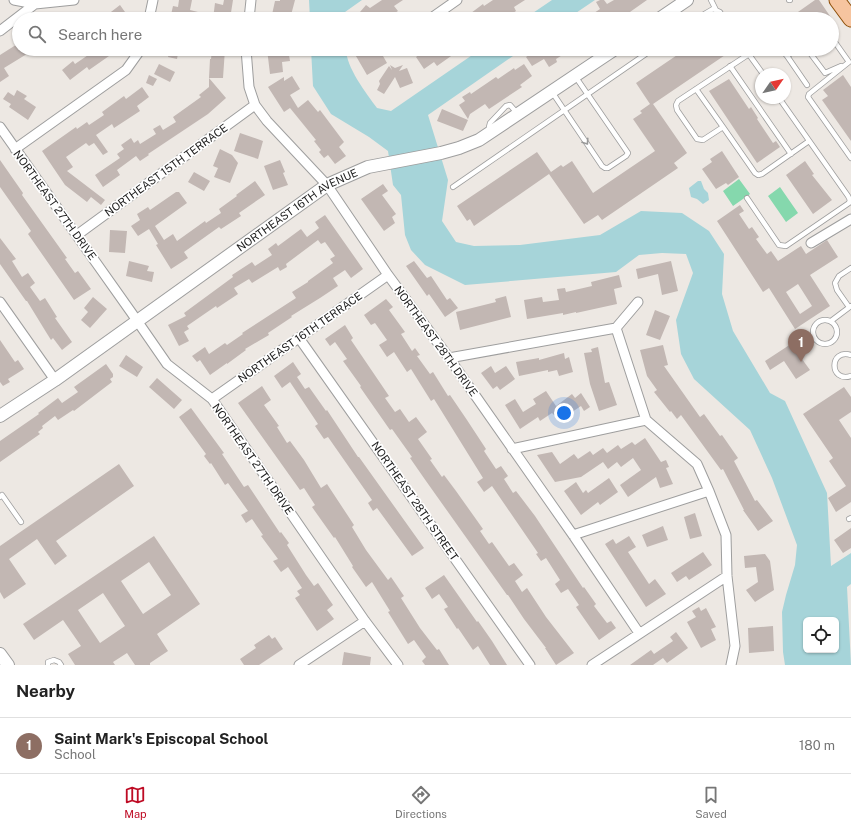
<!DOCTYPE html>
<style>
body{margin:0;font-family:"Public Sans",sans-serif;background:#f2f2f2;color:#222}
.controls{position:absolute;right:12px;bottom:12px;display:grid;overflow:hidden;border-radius:6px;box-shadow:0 1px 3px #0004}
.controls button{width:36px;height:36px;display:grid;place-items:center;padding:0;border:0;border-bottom:1px solid #e0e0e0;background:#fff;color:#222;font:20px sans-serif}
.compass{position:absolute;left:755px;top:68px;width:36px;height:36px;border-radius:50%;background:#fff;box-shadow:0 1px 3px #0004;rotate:56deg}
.you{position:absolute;left:564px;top:413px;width:14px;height:14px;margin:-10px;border:3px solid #fff;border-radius:50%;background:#1a73e8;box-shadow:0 0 0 6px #1a73e833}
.badge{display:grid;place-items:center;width:26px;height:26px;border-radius:50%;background:#be0b24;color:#fff;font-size:13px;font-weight:700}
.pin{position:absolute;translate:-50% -33px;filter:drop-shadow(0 1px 2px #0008)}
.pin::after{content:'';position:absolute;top:21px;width:14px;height:12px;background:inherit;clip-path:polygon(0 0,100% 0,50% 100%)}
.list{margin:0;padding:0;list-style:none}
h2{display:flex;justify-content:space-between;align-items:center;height:52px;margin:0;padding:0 16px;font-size:17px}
h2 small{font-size:13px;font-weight:400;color:#767676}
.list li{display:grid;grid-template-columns:26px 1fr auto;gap:12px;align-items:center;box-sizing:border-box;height:56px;padding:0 16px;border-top:1px solid #e0e0e0}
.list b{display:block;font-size:15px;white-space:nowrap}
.list p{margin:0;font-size:13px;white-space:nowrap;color:#767676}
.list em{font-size:13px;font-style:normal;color:#767676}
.icon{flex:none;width:22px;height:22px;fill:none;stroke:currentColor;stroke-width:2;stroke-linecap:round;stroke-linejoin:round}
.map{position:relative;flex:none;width:851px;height:665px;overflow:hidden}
.search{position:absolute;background:#fff;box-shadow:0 1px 3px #0004;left:12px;right:12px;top:12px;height:44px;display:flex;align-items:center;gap:10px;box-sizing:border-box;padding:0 14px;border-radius:22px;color:#767676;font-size:15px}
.sheet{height:108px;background:#fff}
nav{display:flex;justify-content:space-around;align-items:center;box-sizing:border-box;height:56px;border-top:1px solid #e0e0e0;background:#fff;font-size:11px;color:#767676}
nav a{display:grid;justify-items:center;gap:2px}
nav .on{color:#be0b24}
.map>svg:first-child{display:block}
</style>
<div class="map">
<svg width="851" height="665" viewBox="0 0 851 665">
<rect width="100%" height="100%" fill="#ede8e3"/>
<path fill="#85d8ad" d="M 739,179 L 750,194 L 733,206 L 723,191 Z
M 780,187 L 798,213 L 786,222 L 768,196 Z"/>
<path fill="#a6d4d9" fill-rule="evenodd" d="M 309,0 L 362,0 L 345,12 L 345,19 L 310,19 Z
M 552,0 L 595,0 L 567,19 L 524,19 Z
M 311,49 L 346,49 C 346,67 366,93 377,108 L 391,111 L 481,49 L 523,49 L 428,115 L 448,180 L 442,221 L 456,242 L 474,246 L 520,245 L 600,235 L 641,211 L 682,213 L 709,231 L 724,254 L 722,294 L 733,331 L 770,393 L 785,401 L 827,493 L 831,566 L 851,553 L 851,584 L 847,587 L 851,665 L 785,665 L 783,652 L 782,612 L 786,595 L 795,565 L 797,545 L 772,478 L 750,430 L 694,379 L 681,354 L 676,320 L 693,273 L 686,254 L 662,253 L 639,255 L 616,272 L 465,285 L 425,265 L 411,250 L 405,235 L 401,195 L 393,185 L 388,151 L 369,137 L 331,114 L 313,86 ZM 806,620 L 836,620 L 836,650 L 806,650 Z
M 698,181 L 701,181 L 704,189 L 708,193 L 709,200 L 703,204 L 697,199 L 691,197 L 689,188 Z"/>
<path fill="#c2b7b3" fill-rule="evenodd" d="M 179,0 L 192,0 L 190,10 L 206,14 L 205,19 L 184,16 L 184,19 L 170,19 L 173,6 L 178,7 Z
M 224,0 L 233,0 L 230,19 L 213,19 L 215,3 L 223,5 Z
M 280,0 L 295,0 L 290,19 L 271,19 L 275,1 L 280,1 Z
M 382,0 L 403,0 L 394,6 L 398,11 L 386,19 L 354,19 L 366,5 L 370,8 Z
M 493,0 L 525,0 L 514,7 L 516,11 L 504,19 L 463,19 L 483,4 L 484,6 Z
M 600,0 L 604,0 L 607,4 L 614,0 L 647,0 L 620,19 L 585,19 L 600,9 L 596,2 Z
M 815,0 L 819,0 L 832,19 L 788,19 Z
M 120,5 L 130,19 L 110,19 L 107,15 Z
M 19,43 L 19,49 L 35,49 L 4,68 L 9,76 L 0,82 L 0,55 Z
M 97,49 L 103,49 L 109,56 L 89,70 L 87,67 L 70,80 L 62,70 L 73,61 L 75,64 Z
M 170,49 L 179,49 L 177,59 L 168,57 Z
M 212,49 L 225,49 L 223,78 L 209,78 L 210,59 L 211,59 Z
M 267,49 L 288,49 L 290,61 L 282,62 L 283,72 L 270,74 Z
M 356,49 L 379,49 L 387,63 L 367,75 L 353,51 Z
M 427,49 L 461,49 L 437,66 L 434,62 L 424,69 L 416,57 Z
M 538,49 L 572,49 L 556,59 L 557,62 L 549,67 L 544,59 L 532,66 L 526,57 Z
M 686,49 L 734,49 L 653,104 L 687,153 L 674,163 L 678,168 L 602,220 L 598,215 L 584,224 L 549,174 L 474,226 L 470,219 L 467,221 L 457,206 L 537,152 L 551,172 L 561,165 L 563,167 L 572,161 L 593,193 L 655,151 L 633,119 L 642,113 L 640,111 L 650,104 L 636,83 Z
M 159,64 L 175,72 L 170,82 L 154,74 Z
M 524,64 L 532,76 L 520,85 L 522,87 L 489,109 L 485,104 L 470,114 L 468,119 L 459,105 L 465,101 L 462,97 L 470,92 L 471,94 L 496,77 L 498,79 L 514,68 L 515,70 Z
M 390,65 L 395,68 L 403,65 L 399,71 L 407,68 L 413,83 L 400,88 L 395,77 L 384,94 L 377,90 L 380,84 L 379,81 L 389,66 L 392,70 Z
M 149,75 L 157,79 L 153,86 L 146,83 Z
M 843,75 L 851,87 L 851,141 L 822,100 L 828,96 L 823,90 Z
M 292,76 L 300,89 L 290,95 L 298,108 L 308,100 L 318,112 L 320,110 L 344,142 L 339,147 L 346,156 L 335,164 L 328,155 L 324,158 L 319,152 L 321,150 L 314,141 L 316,140 L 290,108 L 284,112 L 268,87 L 284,77 L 284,81 Z
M 209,78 L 226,98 L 208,114 L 148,154 L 149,155 L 140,161 L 136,156 L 117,170 L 120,175 L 103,187 L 95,175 L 120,158 L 117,154 L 124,149 L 121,145 L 131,138 L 134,143 L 138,140 L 140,144 L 156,134 L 153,129 L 160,125 L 163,130 L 176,122 L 173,117 L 201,97 L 199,95 L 209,87 Z
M 729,79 L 749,109 L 751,107 L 758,118 L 757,119 L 773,143 L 776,141 L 780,147 L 757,163 L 709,91 Z
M 142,87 L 149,97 L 137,106 L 140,111 L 114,128 L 112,124 L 96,135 L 108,152 L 103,155 L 94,143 L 89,146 L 86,143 L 66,157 L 73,167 L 67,171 L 105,200 L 101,205 L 91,197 L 87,202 L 65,185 L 42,151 L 76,127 L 77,129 L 87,122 L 89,125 L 104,115 L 102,112 L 124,96 L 126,99 Z
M 17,90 L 27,96 L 24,99 L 36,107 L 28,120 L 9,107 L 11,104 L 3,99 L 8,92 L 14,96 Z
M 442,109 L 468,120 L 463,131 L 437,121 Z
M 240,133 L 263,141 L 258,159 L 234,151 Z
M 220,149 L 232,155 L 238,163 L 230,183 L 214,177 L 218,168 L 213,166 Z
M 722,151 L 739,177 L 728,185 L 726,183 L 716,189 L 702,169 L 712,162 L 710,159 Z
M 0,160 L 23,193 L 22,195 L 67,258 L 65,259 L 75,273 L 78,271 L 91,289 L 74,300 L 28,234 L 31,231 L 0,187 Z
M 280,160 L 285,172 L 283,173 L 288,185 L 273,190 L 264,166 Z
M 805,161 L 814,174 L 812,175 L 832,200 L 813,214 L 786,175 Z
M 194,172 L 210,181 L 204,191 L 188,182 Z
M 255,181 L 265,195 L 239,213 L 241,216 L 221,229 L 219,227 L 184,252 L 188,258 L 171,269 L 156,245 L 158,244 L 149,229 L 138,236 L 131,226 L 140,220 L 137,214 L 148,207 L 150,210 L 176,192 L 179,192 L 187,203 L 155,226 L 164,240 L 173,234 L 177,241 L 205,221 L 206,223 L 221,213 L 219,209 L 237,196 L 236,195 Z
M 383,184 L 388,191 L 382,195 L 396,214 L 392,217 L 395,223 L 384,231 L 361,199 Z
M 740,205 L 744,211 L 739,214 L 749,229 L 752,227 L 759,237 L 756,239 L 767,254 L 771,251 L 778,261 L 801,246 L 806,254 L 827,240 L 838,257 L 810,275 L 830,306 L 795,329 L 769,288 L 763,292 L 717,221 ZM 798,284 L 812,306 L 800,314 L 786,292 Z
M 325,215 L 363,269 L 351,278 L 345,270 L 333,278 L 338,286 L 320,298 L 291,316 L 292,317 L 268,333 L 269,335 L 245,349 L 246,350 L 227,364 L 227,363 L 210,375 L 200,360 L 197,362 L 192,356 L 205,347 L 209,354 L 225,343 L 227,345 L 243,334 L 242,333 L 296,298 L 292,292 L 308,282 L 308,281 L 333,263 L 330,259 L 335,256 L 325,242 L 321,244 L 318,240 L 286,264 L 287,267 L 280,271 L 278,267 L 252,283 L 249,279 L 234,288 L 238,294 L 217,308 L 216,306 L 187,326 L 189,329 L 184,332 L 189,341 L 179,346 L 168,325 L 186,316 L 184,313 L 233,277 L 232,275 L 252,262 L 255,266 L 272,255 L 268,249 L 276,243 L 278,246 L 301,229 L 307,237 L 319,228 L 315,222 Z
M 110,230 L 127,231 L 125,253 L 109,252 Z
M 0,238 L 16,259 L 12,261 L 22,277 L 28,273 L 35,283 L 30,287 L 40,301 L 45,298 L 57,317 L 55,318 L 72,342 L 62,350 L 53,338 L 51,340 L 46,332 L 27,301 L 26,301 L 0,264 Z
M 129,261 L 149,266 L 147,271 L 154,272 L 152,282 L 126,276 Z
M 414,261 L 427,278 L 431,276 L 447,300 L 450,298 L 458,308 L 445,317 L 429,294 L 427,296 L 406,266 Z
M 671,261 L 678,291 L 662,295 L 658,274 L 638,279 L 636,269 Z
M 619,275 L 622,287 L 614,289 L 617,304 L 576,313 L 576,312 L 563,315 L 563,313 L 527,319 L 524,300 L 542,297 L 543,302 L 559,300 L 557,289 L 565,288 L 566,292 L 592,286 L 591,282 Z
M 506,296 L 511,317 L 460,330 L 456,312 L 496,302 L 495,299 Z
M 93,297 L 107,309 L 90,328 L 81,320 L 88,312 L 84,308 Z
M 386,299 L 393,307 L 389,310 L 405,332 L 401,334 L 412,351 L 415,348 L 420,355 L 417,356 L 430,374 L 433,372 L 448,396 L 450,395 L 467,420 L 486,449 L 484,451 L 496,469 L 501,466 L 508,476 L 504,479 L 513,493 L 516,491 L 535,516 L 583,588 L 584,587 L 596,604 L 594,606 L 607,623 L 611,621 L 616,628 L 599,640 L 576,607 L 579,605 L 568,589 L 561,593 L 555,584 L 560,580 L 546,558 L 541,561 L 536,554 L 538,553 L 492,486 L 484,492 L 477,482 L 483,478 L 434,399 L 431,401 L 411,369 L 407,372 L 394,352 L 387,357 L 379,345 L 387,340 L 375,323 L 371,325 L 364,315 Z
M 655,310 L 670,316 L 660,340 L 646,335 Z
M 345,325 L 353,338 L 351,340 L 389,396 L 385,398 L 395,412 L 400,409 L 409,422 L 416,417 L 427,432 L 418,439 L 432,459 L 430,460 L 442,477 L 444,475 L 456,491 L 483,529 L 480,531 L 489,544 L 492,542 L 509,566 L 514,563 L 523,575 L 515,581 L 522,592 L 527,588 L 546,617 L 574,653 L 556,665 L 545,648 L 546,648 L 524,619 L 508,595 L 507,595 L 426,481 L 410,458 L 412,457 L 392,429 L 390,430 L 360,387 L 361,386 L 343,361 L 347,359 L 335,342 L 330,346 L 325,339 Z
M 0,340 L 15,362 L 18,360 L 24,369 L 8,379 L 10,382 L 3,386 L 0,382 Z
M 791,344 L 810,370 L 796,379 L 784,361 L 770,370 L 765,361 Z
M 663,345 L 668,365 L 664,366 L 700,417 L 704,414 L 720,436 L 722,435 L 738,458 L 734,461 L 755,501 L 757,500 L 773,521 L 758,531 L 743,510 L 744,510 L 723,469 L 721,470 L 681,415 L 677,419 L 671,411 L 670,412 L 654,392 L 657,390 L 647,376 L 640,350 Z
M 598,347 L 605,383 L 609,382 L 617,405 L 599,411 L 590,384 L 584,353 L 592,352 L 591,349 Z
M 564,353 L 565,359 L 569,357 L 573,372 L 559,376 L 557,370 L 548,372 L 548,370 L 519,376 L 516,362 L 539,358 L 539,360 Z
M 126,355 L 143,367 L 137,377 L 119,366 Z
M 293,362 L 301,374 L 297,377 L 305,389 L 309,387 L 326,411 L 327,410 L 358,457 L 359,457 L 424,548 L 412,556 L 377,508 L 373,511 L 368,503 L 372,500 L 328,437 L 324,439 L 315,426 L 318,424 L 290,382 L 282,388 L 274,376 Z
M 106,364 L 113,374 L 113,377 L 110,379 L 112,382 L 74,411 L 73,410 L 58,420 L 55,416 L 42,426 L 43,428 L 38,432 L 40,434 L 0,462 L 0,441 L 39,414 L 38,413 L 58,398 L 62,403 L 78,392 L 74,387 Z
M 491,366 L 495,373 L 506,366 L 515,379 L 500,390 L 497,386 L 493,389 L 481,373 Z
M 157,378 L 182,400 L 174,409 L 149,387 Z
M 262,386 L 271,400 L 264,405 L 279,426 L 277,427 L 287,443 L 290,441 L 304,460 L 321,488 L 327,484 L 354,525 L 352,527 L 366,550 L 388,580 L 391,577 L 404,596 L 401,598 L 420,628 L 437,650 L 439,649 L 449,665 L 425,665 L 422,661 L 426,657 L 414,640 L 408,644 L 388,612 L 390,611 L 372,582 L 366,587 L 352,567 L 353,566 L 335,537 L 334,538 L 312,507 L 315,505 L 304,488 L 300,490 L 238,403 Z
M 844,387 L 851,397 L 851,412 L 839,420 L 851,438 L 851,502 L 836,512 L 828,498 L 846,486 L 829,461 L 833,458 L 803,414 Z
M 546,391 L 556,406 L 572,394 L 575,398 L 581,393 L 590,407 L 584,411 L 581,406 L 569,414 L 565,409 L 554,415 L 552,413 L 540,421 L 538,417 L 520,429 L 505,405 L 515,399 L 523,412 L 536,404 L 533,399 Z
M 191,408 L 224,453 L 222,454 L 244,487 L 248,485 L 280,533 L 281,532 L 289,543 L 287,545 L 306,575 L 314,586 L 318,583 L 333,605 L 327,610 L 334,619 L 317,631 L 295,598 L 300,595 L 297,591 L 302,588 L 288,567 L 281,572 L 273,561 L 278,559 L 261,536 L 263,535 L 252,519 L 246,523 L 241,515 L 248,511 L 228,483 L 225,485 L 211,463 L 210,464 L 204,456 L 206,454 L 179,417 Z
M 645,438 L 661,462 L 666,460 L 669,467 L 666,468 L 673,484 L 660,488 L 656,477 L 628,497 L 620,485 L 641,470 L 633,458 L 621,467 L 617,462 L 608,469 L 603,462 L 581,477 L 555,482 L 537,455 L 552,452 L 560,464 L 574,454 L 578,459 L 590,451 L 593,455 L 603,448 L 607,453 L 618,445 L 621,449 L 632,442 L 635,445 Z
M 119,464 L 134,486 L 56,541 L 67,556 L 55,565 L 37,539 L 9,559 L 26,584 L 4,599 L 0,592 L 0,546 Z
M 609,478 L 618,492 L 600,505 L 598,502 L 581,515 L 564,491 L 576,482 L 583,493 L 586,490 L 588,493 Z
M 695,513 L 702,536 L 690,539 L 684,517 Z
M 663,526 L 668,540 L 647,547 L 642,535 Z
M 851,528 L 851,548 L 843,553 L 834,540 Z
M 154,536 L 200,604 L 157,634 L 168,651 L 150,663 L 150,665 L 135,665 L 127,653 L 113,662 L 115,665 L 75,665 L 68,654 L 81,646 L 63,620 L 34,640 L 23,624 ZM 149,562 L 171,595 L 143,614 L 121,581 ZM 103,593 L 125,626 L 100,643 L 78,610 Z
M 629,536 L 636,547 L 628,552 L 649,584 L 655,579 L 666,594 L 646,607 L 605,544 L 613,539 L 616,544 Z
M 703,552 L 712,565 L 689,580 L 686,576 L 677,582 L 671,573 Z
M 765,554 L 770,561 L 774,590 L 755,602 L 746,590 L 758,582 L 756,567 L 745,568 L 744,556 Z
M 444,575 L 477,622 L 478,621 L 492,641 L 507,665 L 490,665 L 478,646 L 473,650 L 458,628 L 457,629 L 444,609 L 448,607 L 439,594 L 432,599 L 425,588 Z
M 699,607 L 701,611 L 706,608 L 716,627 L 711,629 L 716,640 L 701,648 L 687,622 L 696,617 L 692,611 Z
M 773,626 L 774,651 L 749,653 L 748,628 Z
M 676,632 L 688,648 L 667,663 L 663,658 L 653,665 L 630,665 L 651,650 L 654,654 L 673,641 L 670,637 Z
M 269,635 L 272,639 L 275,637 L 283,649 L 259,665 L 244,665 L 240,659 L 256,648 L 254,645 Z
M 344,652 L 371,657 L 370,665 L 342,665 Z"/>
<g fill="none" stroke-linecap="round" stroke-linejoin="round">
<g stroke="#9e9e9e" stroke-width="6">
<path id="service" d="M 711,0 L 716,10
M 789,0 L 790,0
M 696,19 L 713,9 L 720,12 L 724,19
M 832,38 L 849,62 L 809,94 L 808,97 L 851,158
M 745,49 L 763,74
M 781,49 L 787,56
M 797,49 L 787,56 L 807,85
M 807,49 L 825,73 L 841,66
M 749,54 L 678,101 L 676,105 L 677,110 L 697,139 L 703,140 L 723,127 L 755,173 L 758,175 L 762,174 L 809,141
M 730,66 L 791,154
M 696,89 L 723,127
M 552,92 L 602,166 L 605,168 L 608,168 L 626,156 L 628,153 L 575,76
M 490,132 L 489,127 L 490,123 L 506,106 L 510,105 L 517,113
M 453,187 L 653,49
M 747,198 L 779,245 L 786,246 L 849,203 L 850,200 L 848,196 L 779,98
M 849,307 L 837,290 L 835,283 L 839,276 L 851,268
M813 332a12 12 0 1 1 24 0a12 12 0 1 1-24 0Z
M 831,321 L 851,306
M 851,355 C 829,348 829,383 851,376
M 0,497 L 2,495 L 21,522
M 849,519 L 851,518
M 48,665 L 48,662 L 54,660 L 59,662 L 61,665"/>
</g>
<g stroke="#9e9e9e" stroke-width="11">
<path id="minor" d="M 14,0 L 35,4 L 74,0
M 149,19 L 153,0
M 249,19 L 251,0
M 430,19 L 457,0
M 0,31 L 35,4
M 246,49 L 249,87 L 255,105 L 267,121 L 327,185 L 388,275 L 449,358 L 573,535 L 639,633
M 0,127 L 131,312 L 167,364 L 212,399 L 365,621 L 398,665
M 15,149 L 126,70 L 141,49
M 77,235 L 255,105
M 811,243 L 851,219
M 0,302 L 55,380
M 638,302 L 616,328 L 646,420 L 697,464 L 709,491 L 726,535 L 727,576 L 735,646 L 731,665
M 299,338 L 530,665
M 449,358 L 616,328
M 212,399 L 388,275
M 512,449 L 646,420
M 573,535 L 709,491
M 299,665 L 365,621
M 592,665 L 727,576"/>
</g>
<g stroke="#9e9e9e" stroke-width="14">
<g id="tertiary">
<path d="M 659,19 L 687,0"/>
<path id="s1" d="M 0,416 L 55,380 L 327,185 L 368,167 L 441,153 L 459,148 L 479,140 L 615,49"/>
<path d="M 0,654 L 8,665"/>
</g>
</g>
<g stroke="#8d4f09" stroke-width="17">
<path id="primary" d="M 837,0 L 851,19"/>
</g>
<use href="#service" stroke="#fff" stroke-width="4.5"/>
<use href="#minor" stroke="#fff" stroke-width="9"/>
<use href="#tertiary" stroke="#fff" stroke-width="12"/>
<use href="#primary" stroke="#f6c49f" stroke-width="15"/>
</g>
<defs><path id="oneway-chevron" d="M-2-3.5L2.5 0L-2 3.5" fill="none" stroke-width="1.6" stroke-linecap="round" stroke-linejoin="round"/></defs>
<use stroke="#999" href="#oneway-chevron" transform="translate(586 142) rotate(56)"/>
<g text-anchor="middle" stroke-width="3.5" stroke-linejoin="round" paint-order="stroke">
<g font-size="11" fill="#1d1d1d" stroke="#fff">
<text transform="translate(166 170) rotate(-36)" y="4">NORTHEAST 15TH TERRACE</text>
<text transform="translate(55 205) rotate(54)" y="4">NORTHEAST 27TH DRIVE</text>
<text dy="4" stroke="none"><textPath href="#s1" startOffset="362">NORTHEAST 16TH AVENUE</textPath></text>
<text transform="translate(300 337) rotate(-35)" y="4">NORTHEAST 16TH TERRACE</text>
<text transform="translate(436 341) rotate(54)" y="4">NORTHEAST 28TH DRIVE</text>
<text transform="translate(253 459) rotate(55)" y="4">NORTHEAST 27TH DRIVE</text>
<text transform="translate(415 501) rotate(55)" y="4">NORTHEAST 28TH STREET</text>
</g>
</g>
</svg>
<div class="controls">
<button><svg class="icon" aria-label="locate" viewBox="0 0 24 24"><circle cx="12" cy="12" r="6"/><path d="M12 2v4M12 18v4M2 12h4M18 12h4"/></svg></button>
</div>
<svg class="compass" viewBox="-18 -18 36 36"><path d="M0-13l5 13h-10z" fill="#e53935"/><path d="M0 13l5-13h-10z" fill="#767676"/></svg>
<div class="you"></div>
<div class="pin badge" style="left:801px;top:362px;background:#8d6e63">1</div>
<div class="search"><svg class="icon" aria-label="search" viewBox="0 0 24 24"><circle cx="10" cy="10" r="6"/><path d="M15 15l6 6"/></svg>Search here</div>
</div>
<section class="sheet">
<h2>Nearby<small></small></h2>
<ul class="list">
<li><span class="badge" style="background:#8d6e63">1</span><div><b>Saint Mark's Episcopal School</b><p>School</p></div><em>180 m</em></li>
</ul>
</section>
<nav>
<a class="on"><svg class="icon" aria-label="map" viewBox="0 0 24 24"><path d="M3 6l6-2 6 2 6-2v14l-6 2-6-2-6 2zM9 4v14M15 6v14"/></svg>Map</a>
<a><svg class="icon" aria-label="directions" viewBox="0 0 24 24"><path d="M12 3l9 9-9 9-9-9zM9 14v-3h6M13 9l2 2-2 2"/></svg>Directions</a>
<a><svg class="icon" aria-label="saved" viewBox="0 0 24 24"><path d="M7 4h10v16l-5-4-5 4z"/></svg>Saved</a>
</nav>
